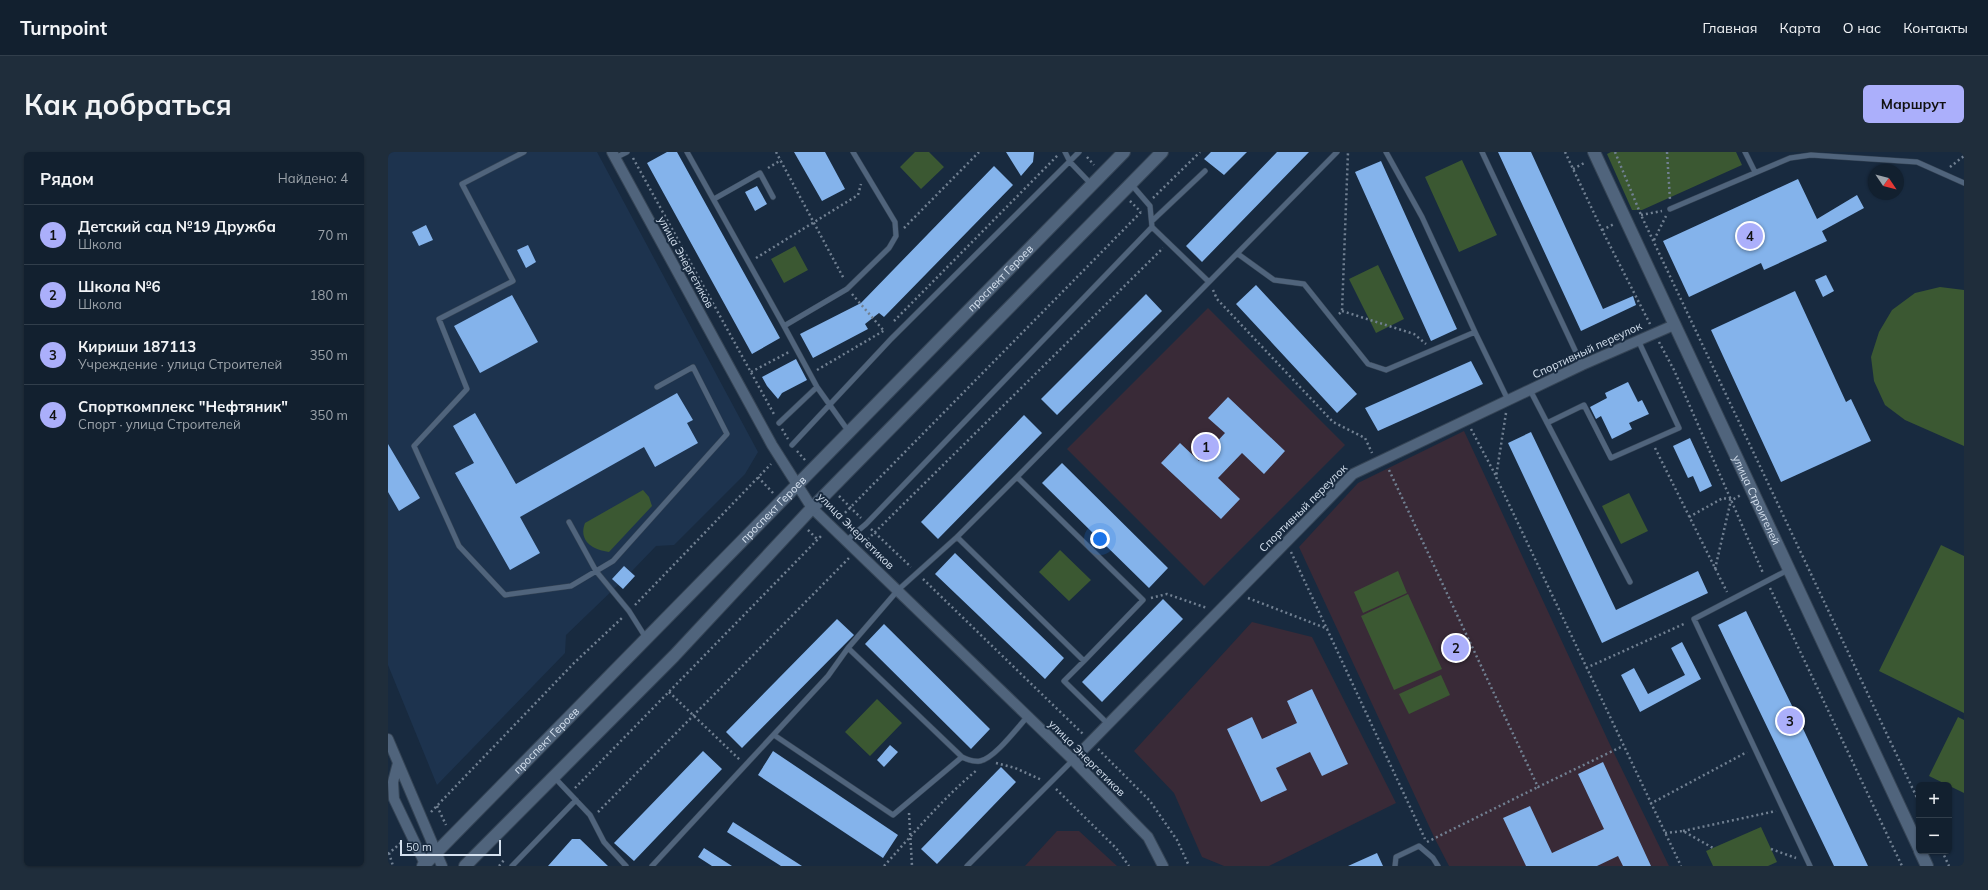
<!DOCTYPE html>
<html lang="ru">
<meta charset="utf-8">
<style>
body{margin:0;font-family:Mulish,sans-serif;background:#1f2d3b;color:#f1f3f6}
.controls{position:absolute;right:12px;bottom:12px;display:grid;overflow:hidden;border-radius:6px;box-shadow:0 1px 3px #0004}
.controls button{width:36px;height:36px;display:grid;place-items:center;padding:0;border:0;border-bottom:1px solid #313e4b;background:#12202f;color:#f1f3f6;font:20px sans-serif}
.compass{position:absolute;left:1480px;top:12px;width:36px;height:36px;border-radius:50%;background:#12202f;box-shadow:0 1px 3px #0004;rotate:125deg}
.scale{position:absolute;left:12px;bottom:10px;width:101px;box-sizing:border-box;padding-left:4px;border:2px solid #d5e1ef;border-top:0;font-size:11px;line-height:14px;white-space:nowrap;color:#d5e1ef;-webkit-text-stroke:3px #182a3f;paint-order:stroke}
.you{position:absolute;left:712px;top:387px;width:14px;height:14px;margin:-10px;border:3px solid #fff;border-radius:50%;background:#1a73e8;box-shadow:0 0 0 6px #1a73e833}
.badge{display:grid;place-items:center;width:26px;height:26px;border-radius:50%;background:#abaffb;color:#111;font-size:13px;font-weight:700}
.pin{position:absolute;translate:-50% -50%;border:2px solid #fff;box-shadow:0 1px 4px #0006}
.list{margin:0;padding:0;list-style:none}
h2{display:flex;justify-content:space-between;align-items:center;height:52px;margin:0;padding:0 16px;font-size:17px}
h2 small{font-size:13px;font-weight:400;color:#9ca3aa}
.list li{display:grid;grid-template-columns:26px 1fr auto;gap:12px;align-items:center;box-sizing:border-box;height:60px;padding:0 16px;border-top:1px solid #313e4b}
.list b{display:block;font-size:15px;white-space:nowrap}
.list p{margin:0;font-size:13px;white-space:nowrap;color:#9ca3aa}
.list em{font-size:13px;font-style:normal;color:#9ca3aa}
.map{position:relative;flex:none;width:1576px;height:714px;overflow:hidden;border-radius:6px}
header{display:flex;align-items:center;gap:24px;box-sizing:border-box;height:56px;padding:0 20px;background:#12202f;border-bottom:1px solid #313e4b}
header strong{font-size:19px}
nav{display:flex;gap:22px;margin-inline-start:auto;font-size:14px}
.intro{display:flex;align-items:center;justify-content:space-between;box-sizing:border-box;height:96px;padding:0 24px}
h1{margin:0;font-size:28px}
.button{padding:10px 18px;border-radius:6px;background:#abaffb;color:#111;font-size:14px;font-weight:700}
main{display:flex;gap:24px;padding:0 24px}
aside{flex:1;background:#12202f;border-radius:6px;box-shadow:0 1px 3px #0004}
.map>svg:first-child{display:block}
</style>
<header>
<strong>Turnpoint</strong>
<nav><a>Главная</a><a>Карта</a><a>О нас</a><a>Контакты</a></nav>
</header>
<div class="intro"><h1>Как добраться</h1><a class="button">Маршрут</a></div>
<main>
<aside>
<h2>Рядом<small>Найдено: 4</small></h2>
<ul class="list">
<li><span class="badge">1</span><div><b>Детский сад №19 Дружба</b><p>Школа</p></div><em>70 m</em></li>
<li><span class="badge">2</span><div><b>Школа №6</b><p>Школа</p></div><em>180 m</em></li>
<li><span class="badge">3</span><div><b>Кириши 187113</b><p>Учреждение · улица Строителей</p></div><em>350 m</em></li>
<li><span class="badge">4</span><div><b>Спорткомплекс &quot;Нефтяник&quot;</b><p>Спорт · улица Строителей</p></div><em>350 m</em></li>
</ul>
</aside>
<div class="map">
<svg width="1576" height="714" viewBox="0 0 1576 714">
<rect width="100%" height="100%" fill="#182a3f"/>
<path fill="#1d334e" d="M 0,0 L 209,0 L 370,300 L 357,322 L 286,393 L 268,394 L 243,420 L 247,424 L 235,437 L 230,433 L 178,483 L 177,501 L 49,633 L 0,513 Z"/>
<path fill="#392a37" d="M 820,156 L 957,293 L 816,434 L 679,297 Z
M 1076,279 L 1224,597 L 1281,714 L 1061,714 L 1047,687 L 911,395 L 970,331 Z
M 864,470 L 924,485 L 1008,651 L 881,714 L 836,714 L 814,705 L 786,641 L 746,599 Z
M 669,679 L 691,679 L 729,714 L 637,714 Z"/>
<path fill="#3b5832" d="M 527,0 L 541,0 L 556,15 L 533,37 L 512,15 Z
M 1223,0 L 1348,0 L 1354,13 L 1254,58 L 1244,58 L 1219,2 Z
M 1074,8 L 1109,83 L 1071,100 L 1037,25 Z
M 407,94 L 420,118 L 396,131 L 383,107 Z
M 990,113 L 1016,167 L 988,181 L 961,127 Z
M 1552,135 L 1576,138 L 1576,294 L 1517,268 L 1497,253 L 1486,229 L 1483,205 L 1491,180 L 1504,158 L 1527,141 Z
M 255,338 L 261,345 L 264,354 L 221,400 C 205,398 190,389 197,371 Z
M 1241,341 L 1260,379 L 1233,392 L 1214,354 Z
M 1553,393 L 1576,404 L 1576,561 L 1491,519 Z
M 672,398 L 703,428 L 681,449 L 651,420 Z
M 1010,419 L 1019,441 L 975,461 L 966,440 Z
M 1020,442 L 1054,517 L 1006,538 L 973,464 Z
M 1053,523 L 1062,543 L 1021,562 L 1011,542 Z
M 489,547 L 514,571 L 482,604 L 457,580 Z
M 1570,565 L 1576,568 L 1576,641 L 1541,624 Z
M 1373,675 L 1389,710 L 1380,714 L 1325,714 L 1318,699 Z"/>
<path fill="#84b3eb" d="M 279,0 L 289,0 L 392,186 L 364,202 L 259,11 Z
M 406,0 L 437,0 L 457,37 L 434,49 Z
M 618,0 L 646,0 L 645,10 L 633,24 Z
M 823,0 L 859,0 L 836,23 L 816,7 Z
M 889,0 L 921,0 L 814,110 L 798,94 Z
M 1110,0 L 1143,0 L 1215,157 L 1245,144 L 1248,153 L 1193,179 Z
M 993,9 L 1069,177 L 1043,189 L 967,20 Z
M 606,14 L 625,33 L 496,165 L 491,161 L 477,172 L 480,177 L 425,206 L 412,182 L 473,151 Z
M 1410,27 L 1429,67 L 1469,43 L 1476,56 L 1434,79 L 1439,89 L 1376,118 L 1373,111 L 1301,145 L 1275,89 Z
M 369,34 L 379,52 L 367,59 L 357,40 Z
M 38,73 L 45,88 L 31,94 L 24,80 Z
M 140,93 L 148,110 L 138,116 L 129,98 Z
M 1438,123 L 1446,139 L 1435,145 L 1427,128 Z
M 868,133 L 969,242 L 949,261 L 848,152 Z
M 1407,139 L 1458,250 L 1463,247 L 1483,289 L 1393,330 L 1323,178 Z
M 758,142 L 774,159 L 669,263 L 653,247 Z
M 124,143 L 150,190 L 92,221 L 66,174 Z
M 408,207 L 419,228 L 394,241 L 390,247 L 379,234 L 374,225 Z
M 1083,209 L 1095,232 L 990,279 L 977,256 Z
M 1240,230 L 1250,250 L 1254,248 L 1261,262 L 1241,271 L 1244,277 L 1224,287 L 1213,264 L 1208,267 L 1202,255 L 1219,246 L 1217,241 Z
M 289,241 L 305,268 L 299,271 L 310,291 L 267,315 L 256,295 L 132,365 L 152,401 L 122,418 L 67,321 L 86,311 L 65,274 L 87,261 L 128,332 Z
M 840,245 L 897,299 L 876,322 L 854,301 L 830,326 L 852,347 L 833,367 L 773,311 L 792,291 L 811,309 L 837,281 L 820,266 Z
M 636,263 L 654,281 L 550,387 L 533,370 Z
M 1143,280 L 1228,458 L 1310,419 L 1320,441 L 1214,491 L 1120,291 Z
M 1302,286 L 1324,334 L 1312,340 L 1305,324 L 1300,326 L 1285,294 Z
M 0,292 L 32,346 L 11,359 L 0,340 Z
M 674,311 L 780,416 L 761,436 L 654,331 Z
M 567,401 L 676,506 L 657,527 L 547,422 Z
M 236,414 L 247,424 L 235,437 L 224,427 Z
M 775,447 L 795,467 L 714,550 L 694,530 Z
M 1358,459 L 1409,564 L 1480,714 L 1446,714 L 1330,473 Z
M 449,467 L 466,483 L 354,596 L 338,580 Z
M 496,472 L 602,577 L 583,597 L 477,492 Z
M 1294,490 L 1313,527 L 1252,560 L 1233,523 L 1246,516 L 1260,542 L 1297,523 L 1283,496 Z
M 924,537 L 960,612 L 934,624 L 922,600 L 888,616 L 899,638 L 873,650 L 839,577 L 864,565 L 874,587 L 909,571 L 899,549 Z
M 502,593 L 510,600 L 496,615 L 489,608 Z
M 315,599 L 334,617 L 246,709 L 226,691 Z
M 385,599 L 510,683 L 495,706 L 370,623 Z
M 1215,610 L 1263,714 L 1235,714 L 1230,704 L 1209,714 L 1138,714 L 1115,666 L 1142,654 L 1164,701 L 1216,677 L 1190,622 Z
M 613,615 L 628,630 L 549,712 L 533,697 Z
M 345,670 L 414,714 L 393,714 L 339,680 Z
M 184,687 L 192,687 L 220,714 L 160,714 Z
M 316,696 L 344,714 L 324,714 L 310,705 Z
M 989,701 L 995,714 L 960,714 Z"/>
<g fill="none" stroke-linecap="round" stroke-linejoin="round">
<g stroke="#354455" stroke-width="6">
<path id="lane" d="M 136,0 L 74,32 L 125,129 L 51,167 L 79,237 L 26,294 L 71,394 L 117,443 L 183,434 L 225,409 L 339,282 L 305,215 L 269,235
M 299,0 L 396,174 L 459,137 L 501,96 L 508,84 L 507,70 L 465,0
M 677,0 L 682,10 L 704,33
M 998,0 L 1034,65 L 1087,180
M 1094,0 L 1194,213
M 1357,0 L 1367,20
M 227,6 L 239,0
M 743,32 L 762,54 L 764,75 L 821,130
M 326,47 L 372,21 L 385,45
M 1282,57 L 1402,6 L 1423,3 L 1529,10 L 1576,31
M 764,69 L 817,19
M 850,102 L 886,128 L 916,132 L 980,212 L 998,218 L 1087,180 L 1120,248
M 396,174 L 429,235 L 461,280
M 1142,238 L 1242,430
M 391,271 L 429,235
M 1159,271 L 1196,253 L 1223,306 L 1291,276 L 1250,188
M 404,293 L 503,187 L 691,0
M 181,370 L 208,419 L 241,459 L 258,486
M 569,385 L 696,509 L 755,448 L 629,325
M 459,388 L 478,372 L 764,75
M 1400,418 L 1306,467 L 1422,714
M 460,496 L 574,605 C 580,608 585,610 592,609 C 606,607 630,575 640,564
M 696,509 L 676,529 L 720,572
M 386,583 L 505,663 L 574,605
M 166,625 L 202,663 L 216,690 L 238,714
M 124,714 L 188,648
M 264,714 L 440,524 L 460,496 L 510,438 L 569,385 L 629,325 L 949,0
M 579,714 L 685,608
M 1007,714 L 1008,705 L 1031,694 L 1045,706 L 1050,714"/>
</g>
<g stroke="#354455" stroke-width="12">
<path id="street" d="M 224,0 L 384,293 L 424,356 L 685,608 L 760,685 L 775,714
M 0,587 L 54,714
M 685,608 L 965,322 L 1194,213 L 1286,173
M 10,611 L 5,630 L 6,647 L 38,714"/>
</g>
<g stroke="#354455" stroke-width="14">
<g id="secondary">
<path id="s1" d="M 1206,0 L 1531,696"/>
<path d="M 1532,699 L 1539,714"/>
<path id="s2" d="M 35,714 L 736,0"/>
<path d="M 77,714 L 286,504 L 424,356 L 774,0"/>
</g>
</g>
<path stroke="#718092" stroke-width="2.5" stroke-dasharray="2 3" stroke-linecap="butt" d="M 388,0 L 456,127
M 1177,0 L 1214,78 L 1262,172
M 1227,0 L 1253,63 L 1531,650
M 1279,0 L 1282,48
M 699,5 L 706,13
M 245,6 L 387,264
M 1562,15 L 1576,4
M 380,16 L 393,8
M 1185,17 L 1198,10
M 765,46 L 812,0
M 742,49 L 753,60
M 1253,63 L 1274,59
M 516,76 L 591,0
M 1214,78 L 1226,72
M 1266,88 L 1278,64
M 368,106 L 470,43 L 473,32
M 825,138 L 829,147 L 945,270 L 977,286 L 984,301
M 464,142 L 496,179
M 954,159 L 1026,182 L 1038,192
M 951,162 L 954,159 L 960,0
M 506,169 L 670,3
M 1271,190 L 1286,218 L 1375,421
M 429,218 L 497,178
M 363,220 L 401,200
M 1118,261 L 1108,325 L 1293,714
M 394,277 L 400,287
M 1083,277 L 1108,324
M 1267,296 L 1339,440
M 409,299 L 417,308
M 1001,318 L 1150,635 L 1235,594
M 370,325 L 385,341
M 451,344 L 473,366
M 1301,365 L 1335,346 L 1344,348 L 1353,343
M 450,368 L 754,59
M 483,377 L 523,415
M 420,378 L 430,388
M 476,391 L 775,96
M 903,400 L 1037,687
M 1327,417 L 1343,348
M 535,427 L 695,582
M 1382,436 L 1514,714
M 763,446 L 779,442 L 819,456
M 860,446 L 940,477
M 247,453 L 383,312
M 1198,516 L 1298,471
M 281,540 L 352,608
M 710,597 L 762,649 L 789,688 L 801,714
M 608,611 L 627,616 L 654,628
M 187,636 L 435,382
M 668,637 L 728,696 L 741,714
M 1262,652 L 1359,600
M 49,654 L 58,673
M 43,660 L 186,511 L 235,465
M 210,660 L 461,406
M 521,661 L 524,714
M 1295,679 L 1388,659
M 1277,681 L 1295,679 L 1325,696
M 1039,690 L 1150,635
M 1383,697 L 1408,706
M 1554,699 L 1561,714
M 1,701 L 5,714
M 0,702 L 15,689
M 111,714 L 116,708
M 496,714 C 526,681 555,646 589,618"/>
<use href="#lane" stroke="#50647c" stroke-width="5"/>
<use href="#street" stroke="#50647c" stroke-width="10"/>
<use href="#secondary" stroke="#50647c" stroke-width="12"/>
</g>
<g text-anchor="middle" stroke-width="4" stroke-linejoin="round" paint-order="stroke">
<g font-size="11" fill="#d5e1ef" stroke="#182a3f">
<text transform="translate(298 110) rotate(61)" y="4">улица Энергетиков</text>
<text dy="4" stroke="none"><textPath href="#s2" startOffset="824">проспект Героев</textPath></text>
<text transform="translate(1199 198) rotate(-25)" y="4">Спортивный переулок</text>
<text dy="4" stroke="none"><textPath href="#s1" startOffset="384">улица Строителей</textPath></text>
<text transform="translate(915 356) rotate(-45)" y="4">Спортивный переулок</text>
<text dy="4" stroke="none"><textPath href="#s2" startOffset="500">проспект Героев</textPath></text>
<text transform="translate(468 379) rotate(45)" y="4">улица Энергетиков</text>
<text dy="4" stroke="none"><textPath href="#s2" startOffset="176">проспект Героев</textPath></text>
<text transform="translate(699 606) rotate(45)" y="4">улица Энергетиков</text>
</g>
</g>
</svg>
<div class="controls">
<button>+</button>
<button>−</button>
</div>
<svg class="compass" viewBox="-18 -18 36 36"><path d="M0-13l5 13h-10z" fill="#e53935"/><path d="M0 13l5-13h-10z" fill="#9ca3aa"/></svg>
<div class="scale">50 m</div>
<div class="you"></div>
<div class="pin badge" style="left:818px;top:295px">1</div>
<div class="pin badge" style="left:1068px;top:496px">2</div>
<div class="pin badge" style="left:1402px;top:569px">3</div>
<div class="pin badge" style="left:1362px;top:84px">4</div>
</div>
</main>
